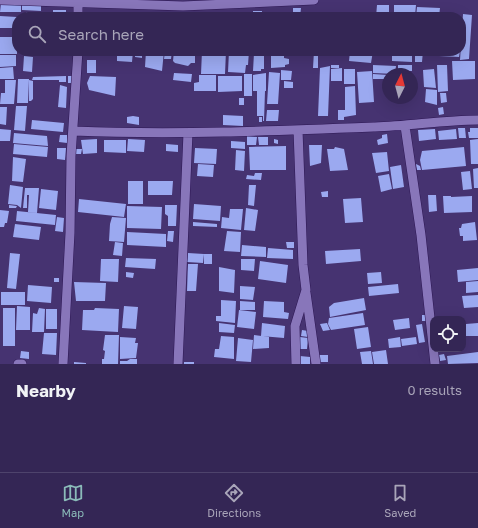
<!DOCTYPE html>
<style>
body{margin:0;font-family:"Golos Text",sans-serif;background:#3c2e5b;color:#f1f3f6}
.controls{position:absolute;right:12px;bottom:12px;display:grid;overflow:hidden;border-radius:8px;box-shadow:0 4px 16px #0002}
.controls button{width:36px;height:36px;display:grid;place-items:center;padding:0;border:0;border-bottom:1px solid #4e436c;background:#342655;color:#f1f3f6;font:20px sans-serif}
.compass{position:absolute;left:382px;top:68px;width:36px;height:36px;border-radius:50%;background:#342655;box-shadow:0 4px 16px #0002;rotate:6deg}
.list{margin:0;padding:0;list-style:none}
h2{display:flex;justify-content:space-between;align-items:center;height:52px;margin:0;padding:0 16px;font-size:17px}
h2 small{font-size:13px;font-weight:400;color:#a9a5b9}
.icon{flex:none;width:22px;height:22px;fill:none;stroke:currentColor;stroke-width:2;stroke-linecap:round;stroke-linejoin:round}
.map{position:relative;flex:none;width:478px;height:364px;overflow:hidden}
.search{position:absolute;background:#342655;box-shadow:0 4px 16px #0002;left:12px;right:12px;top:12px;height:44px;display:flex;align-items:center;gap:10px;box-sizing:border-box;padding:0 14px;border-radius:16px;color:#a9a5b9;font-size:15px}
.sheet{height:108px;background:#342655}
nav{display:flex;justify-content:space-around;align-items:center;box-sizing:border-box;height:56px;border-top:1px solid #4e436c;background:#342655;font-size:11px;color:#a9a5b9}
nav a{display:grid;justify-items:center;gap:2px}
nav .on{color:#8bbbb9}
.map>svg:first-child{display:block}
</style>
<div class="map">
<svg width="478" height="364" viewBox="0 0 478 364">
<rect width="100%" height="100%" fill="#463371"/>
<path fill="#9ba9f0" d="M 1,3 L 21,3 L 21,12 L 0,12 Z
M 22,3 L 41,4 L 41,11 L 22,10 Z
M 377,5 L 389,5 L 389,17 L 376,17 Z
M 394,5 L 416,5 L 415,16 L 394,15 Z
M 417,7 L 440,8 L 439,17 L 416,17 Z
M 293,8 L 301,8 L 300,17 L 293,17 Z
M 53,10 L 66,10 L 66,17 L 53,17 Z
M 253,11 L 262,11 L 262,17 L 253,17 Z
M 26,12 L 41,13 L 41,17 L 25,17 Z
M 183,14 L 195,14 L 195,17 L 183,17 Z
M 463,14 L 472,15 L 469,59 L 460,60 Z
M 0,16 L 17,17 L 17,28 L 0,28 Z
M 0,37 L 17,37 L 17,54 L 0,54 Z
M 117,51 L 133,51 L 132,62 L 117,61 Z
M 146,51 L 164,51 L 162,71 L 145,67 Z
M 165,51 L 172,51 L 171,59 L 164,59 Z
M 174,51 L 195,51 L 195,63 L 191,63 L 188,66 L 175,63 L 173,61 Z
M 202,51 L 226,51 L 225,74 L 201,74 Z
M 229,51 L 249,51 L 248,65 L 246,65 L 245,73 L 228,72 Z
M 271,51 L 284,51 L 284,58 L 289,59 L 289,64 L 285,65 L 285,67 L 271,68 Z
M 314,51 L 318,51 L 318,68 L 313,68 Z
M 350,51 L 373,51 L 371,63 L 349,61 Z
M 392,51 L 412,51 L 412,62 L 392,61 Z
M 415,51 L 423,51 L 422,62 L 415,62 Z
M 439,51 L 460,51 L 459,57 L 439,56 Z
M 135,52 L 142,53 L 142,58 L 135,57 Z
M 254,53 L 264,53 L 264,69 L 261,69 L 261,71 L 253,71 Z
M 0,55 L 16,55 L 16,66 L 0,67 Z
M 24,56 L 33,57 L 32,72 L 23,71 Z
M 87,60 L 96,60 L 96,73 L 87,73 Z
M 452,61 L 475,61 L 475,79 L 453,80 Z
M 331,65 L 339,65 L 339,68 L 331,68 Z
M 373,65 L 396,66 L 395,74 L 373,73 Z
M 398,65 L 412,65 L 412,71 L 398,71 Z
M 437,65 L 447,65 L 448,91 L 438,92 Z
M 330,66 L 328,116 L 318,116 L 320,68 Z
M 13,67 L 14,79 L 0,79 L 0,68 Z
M 342,68 L 342,81 L 331,81 L 331,69 Z
M 344,69 L 355,69 L 355,84 L 344,84 Z
M 434,69 L 436,88 L 424,87 L 423,70 Z
M 281,70 L 292,71 L 291,80 L 281,80 Z
M 372,71 L 374,102 L 359,103 L 357,72 Z
M 269,72 L 280,73 L 278,104 L 267,104 Z
M 174,73 L 192,74 L 191,82 L 173,80 Z
M 266,73 L 266,91 L 253,91 L 253,75 Z
M 244,74 L 252,74 L 252,96 L 244,96 Z
M 373,74 L 388,75 L 388,79 L 373,79 Z
M 199,75 L 216,75 L 216,91 L 194,91 L 194,83 L 199,82 Z
M 66,76 L 66,82 L 59,82 L 59,80 L 32,80 L 33,77 Z
M 68,76 L 73,76 L 73,83 L 68,83 Z
M 90,76 L 116,77 L 115,96 L 89,90 L 87,83 Z
M 218,76 L 242,76 L 242,91 L 218,92 Z
M 18,79 L 29,79 L 28,103 L 17,103 Z
M 5,80 L 16,80 L 14,104 L 0,104 L 1,93 L 5,93 Z
M 29,80 L 33,81 L 33,99 L 31,101 L 29,101 Z
M 383,80 L 388,80 L 388,86 L 383,86 Z
M 284,81 L 293,82 L 293,88 L 284,88 Z
M 60,85 L 67,87 L 66,108 L 58,107 Z
M 355,86 L 356,115 L 344,117 L 344,120 L 338,120 L 338,110 L 345,110 L 345,87 Z
M 426,89 L 437,90 L 437,105 L 425,102 Z
M 257,91 L 265,91 L 264,121 L 263,121 L 263,116 L 257,116 Z
M 440,93 L 446,93 L 447,102 L 441,103 Z
M 239,98 L 244,98 L 244,105 L 239,105 Z
M 16,106 L 27,106 L 25,131 L 14,130 Z
M 0,107 L 7,107 L 6,125 L 0,124 Z
M 443,107 L 444,114 L 439,115 L 438,108 Z
M 267,110 L 279,110 L 278,121 L 266,121 Z
M 223,115 L 243,116 L 243,126 L 223,125 Z
M 133,116 L 139,117 L 139,125 L 127,123 L 127,117 Z
M 259,117 L 262,117 L 262,122 L 259,122 Z
M 32,120 L 64,123 L 63,132 L 31,129 Z
M 458,128 L 465,128 L 466,138 L 459,138 Z
M 470,128 L 478,128 L 478,138 L 469,138 L 468,132 L 470,132 Z
M 0,129 L 11,130 L 10,141 L 0,141 Z
M 435,129 L 436,139 L 419,141 L 418,130 Z
M 456,129 L 457,139 L 439,140 L 438,131 Z
M 14,133 L 47,136 L 48,146 L 13,143 Z
M 387,134 L 388,143 L 378,145 L 377,140 L 382,138 L 382,135 Z
M 60,135 L 67,135 L 67,143 L 59,142 Z
M 247,136 L 257,137 L 256,145 L 247,145 Z
M 258,137 L 268,137 L 268,145 L 259,145 Z
M 97,139 L 97,153 L 83,154 L 81,140 Z
M 128,139 L 145,140 L 144,152 L 127,151 Z
M 274,139 L 278,140 L 278,144 L 274,143 Z
M 478,139 L 478,164 L 471,164 L 470,140 Z
M 104,140 L 126,140 L 126,153 L 104,152 Z
M 231,141 L 245,142 L 245,149 L 231,148 Z
M 14,144 L 48,147 L 47,157 L 13,154 Z
M 166,144 L 178,145 L 178,152 L 166,151 Z
M 309,145 L 322,145 L 321,163 L 310,166 Z
M 286,146 L 286,170 L 250,170 L 249,147 Z
M 335,147 L 344,149 L 348,170 L 330,171 L 327,149 L 334,149 Z
M 464,147 L 466,166 L 422,170 L 420,160 L 422,151 Z
M 57,148 L 66,148 L 65,160 L 57,159 Z
M 195,148 L 217,149 L 216,164 L 194,163 Z
M 75,149 L 82,149 L 81,154 L 75,154 Z
M 236,150 L 245,151 L 244,171 L 235,170 Z
M 387,152 L 389,171 L 376,173 L 372,153 Z
M 13,157 L 26,159 L 23,182 L 12,181 Z
M 198,164 L 214,165 L 213,177 L 197,176 Z
M 416,164 L 420,166 L 421,170 L 417,170 Z
M 401,165 L 404,187 L 393,189 L 390,167 Z
M 478,168 L 478,188 L 474,188 L 473,169 Z
M 470,171 L 472,189 L 463,190 L 461,172 Z
M 255,173 L 262,173 L 261,180 L 246,179 L 247,175 L 254,176 Z
M 389,174 L 392,189 L 381,192 L 378,176 Z
M 128,181 L 143,181 L 143,204 L 128,204 Z
M 148,181 L 173,181 L 172,195 L 148,195 Z
M 10,185 L 23,187 L 21,208 L 17,205 L 8,204 Z
M 249,185 L 256,185 L 254,206 L 248,205 Z
M 25,188 L 39,188 L 37,213 L 28,212 L 29,195 L 27,195 L 27,208 L 23,208 Z
M 41,189 L 58,191 L 56,210 L 39,208 Z
M 328,191 L 328,197 L 322,197 L 321,192 Z
M 428,195 L 436,195 L 437,211 L 429,212 Z
M 443,196 L 451,196 L 451,197 L 472,196 L 472,212 L 444,213 Z
M 361,198 L 363,222 L 345,223 L 343,199 Z
M 79,199 L 126,204 L 124,217 L 78,212 Z
M 194,204 L 221,206 L 220,221 L 193,219 Z
M 9,205 L 17,206 L 16,208 L 9,208 Z
M 165,205 L 177,205 L 176,226 L 168,226 L 168,216 L 165,214 Z
M 127,206 L 162,207 L 161,229 L 127,228 Z
M 246,208 L 258,210 L 255,231 L 244,230 Z
M 230,209 L 243,209 L 241,230 L 221,228 L 222,217 L 229,218 Z
M 0,210 L 9,211 L 7,223 L 5,223 L 4,227 L 0,227 Z
M 17,211 L 56,215 L 55,225 L 16,221 Z
M 57,217 L 64,218 L 63,232 L 55,231 Z
M 112,217 L 126,218 L 124,242 L 109,241 L 110,224 Z
M 193,222 L 217,224 L 217,227 L 193,226 Z
M 475,222 L 477,240 L 463,241 L 463,236 L 460,236 L 459,228 L 461,228 L 462,224 Z
M 15,224 L 41,227 L 39,240 L 13,237 Z
M 168,231 L 174,231 L 173,242 L 167,241 Z
M 227,231 L 241,232 L 240,252 L 224,251 Z
M 127,232 L 166,234 L 166,247 L 127,245 Z
M 115,242 L 123,243 L 122,256 L 113,255 Z
M 286,242 L 294,242 L 294,248 L 287,248 Z
M 242,245 L 266,247 L 266,257 L 241,256 Z
M 268,248 L 293,250 L 293,259 L 267,258 Z
M 360,249 L 361,261 L 326,264 L 325,251 Z
M 10,253 L 20,254 L 16,289 L 7,288 Z
M 188,253 L 204,254 L 203,263 L 187,262 Z
M 204,254 L 212,254 L 212,264 L 204,264 Z
M 126,258 L 156,259 L 155,269 L 125,267 Z
M 101,259 L 119,259 L 118,282 L 100,281 Z
M 241,259 L 255,259 L 254,271 L 241,270 Z
M 260,261 L 288,265 L 286,283 L 258,279 Z
M 188,264 L 198,264 L 196,291 L 187,291 Z
M 219,267 L 235,270 L 234,293 L 219,291 Z
M 478,268 L 478,280 L 458,282 L 457,270 Z
M 126,272 L 134,273 L 133,278 L 126,277 Z
M 381,272 L 382,283 L 368,284 L 367,273 Z
M 54,278 L 59,278 L 59,282 L 54,282 Z
M 478,281 L 478,292 L 466,293 L 466,282 Z
M 74,282 L 106,283 L 105,301 L 76,301 Z
M 398,284 L 399,293 L 369,296 L 368,287 Z
M 28,285 L 52,287 L 51,303 L 27,301 Z
M 240,286 L 255,287 L 253,300 L 240,299 Z
M 1,292 L 25,292 L 25,305 L 1,305 Z
M 478,295 L 478,307 L 464,308 L 462,296 Z
M 364,298 L 366,310 L 330,317 L 329,307 L 334,303 Z
M 221,300 L 236,301 L 235,323 L 216,321 L 216,316 L 221,316 Z
M 240,301 L 255,302 L 255,310 L 240,310 Z
M 264,301 L 284,302 L 284,312 L 289,313 L 288,319 L 263,317 Z
M 17,306 L 30,307 L 30,330 L 16,330 Z
M 124,306 L 138,307 L 136,329 L 122,328 Z
M 3,308 L 15,308 L 15,346 L 3,346 Z
M 39,308 L 45,309 L 44,332 L 32,332 L 33,313 L 37,314 Z
M 95,308 L 119,309 L 118,332 L 82,330 L 83,310 L 94,310 Z
M 46,309 L 57,309 L 57,329 L 46,329 Z
M 239,310 L 256,312 L 254,329 L 237,327 Z
M 363,313 L 365,325 L 331,330 L 328,324 L 329,318 Z
M 422,315 L 426,315 L 427,321 L 422,321 Z
M 409,318 L 410,328 L 395,330 L 393,320 Z
M 219,323 L 235,325 L 234,333 L 219,332 Z
M 262,323 L 285,326 L 284,338 L 261,336 Z
M 327,323 L 330,330 L 323,331 L 320,324 Z
M 478,323 L 478,336 L 466,336 L 466,324 Z
M 422,324 L 425,342 L 419,343 L 416,325 Z
M 368,327 L 371,347 L 357,349 L 354,329 Z
M 302,330 L 308,331 L 308,337 L 301,336 Z
M 44,333 L 57,333 L 56,355 L 42,354 Z
M 105,335 L 119,335 L 118,364 L 102,364 L 102,359 L 104,359 L 105,351 L 103,350 Z
M 254,335 L 269,337 L 269,348 L 253,349 Z
M 221,336 L 234,337 L 234,359 L 214,357 L 215,349 L 219,349 Z
M 120,337 L 136,338 L 135,343 L 138,343 L 136,358 L 120,359 Z
M 300,337 L 308,338 L 307,349 L 299,349 Z
M 400,337 L 401,347 L 389,348 L 388,339 Z
M 416,337 L 417,344 L 402,346 L 401,339 Z
M 238,338 L 253,340 L 251,362 L 236,361 Z
M 386,350 L 388,364 L 374,364 L 372,352 Z
M 21,351 L 29,352 L 29,359 L 20,358 Z
M 371,351 L 373,364 L 362,364 L 360,352 Z
M 478,352 L 478,363 L 448,364 L 447,356 Z
M 444,354 L 446,360 L 440,361 L 439,355 Z
M 319,355 L 328,355 L 328,362 L 319,362 Z
M 300,356 L 310,357 L 310,364 L 300,364 Z
M 130,359 L 137,359 L 137,364 L 120,364 L 120,361 L 127,361 Z
M 74,362 L 86,363 L 86,364 L 74,364 Z
M 184,362 L 194,362 L 194,364 L 184,364 Z"/>
<g fill="none" stroke-linecap="round" stroke-linejoin="round">
<g stroke="#2d1754" stroke-width="10">
<path id="minor" d="M 0,0 L 183,6 L 314,0
M 78,17 L 78,3
M 405,126 L 421,235 L 435,364
M 74,131 C 174,135 274,131 375,127 C 410,126 443,120 478,120
M 306,293 L 316,364
M 18,364 L 22,364
M 63,364 L 70,233 L 71,156 L 78,51
M 178,364 L 188,133
M 296,364 L 295,326 L 306,290 L 303,265 L 298,130"/>
</g>
<use href="#minor" stroke="#8876ba" stroke-width="9"/>
</g>
</svg>
<div class="controls">
<button><svg class="icon" aria-label="locate" viewBox="0 0 24 24"><circle cx="12" cy="12" r="6"/><path d="M12 2v4M12 18v4M2 12h4M18 12h4"/></svg></button>
</div>
<svg class="compass" viewBox="-18 -18 36 36"><path d="M0-13l5 13h-10z" fill="#e53935"/><path d="M0 13l5-13h-10z" fill="#a9a5b9"/></svg>
<div class="search"><svg class="icon" aria-label="search" viewBox="0 0 24 24"><circle cx="10" cy="10" r="6"/><path d="M15 15l6 6"/></svg>Search here</div>
</div>
<section class="sheet">
<h2>Nearby<small>0 results</small></h2>
<ul class="list">
</ul>
</section>
<nav>
<a class="on"><svg class="icon" aria-label="map" viewBox="0 0 24 24"><path d="M3 6l6-2 6 2 6-2v14l-6 2-6-2-6 2zM9 4v14M15 6v14"/></svg>Map</a>
<a><svg class="icon" aria-label="directions" viewBox="0 0 24 24"><path d="M12 3l9 9-9 9-9-9zM9 14v-3h6M13 9l2 2-2 2"/></svg>Directions</a>
<a><svg class="icon" aria-label="saved" viewBox="0 0 24 24"><path d="M7 4h10v16l-5-4-5 4z"/></svg>Saved</a>
</nav>
